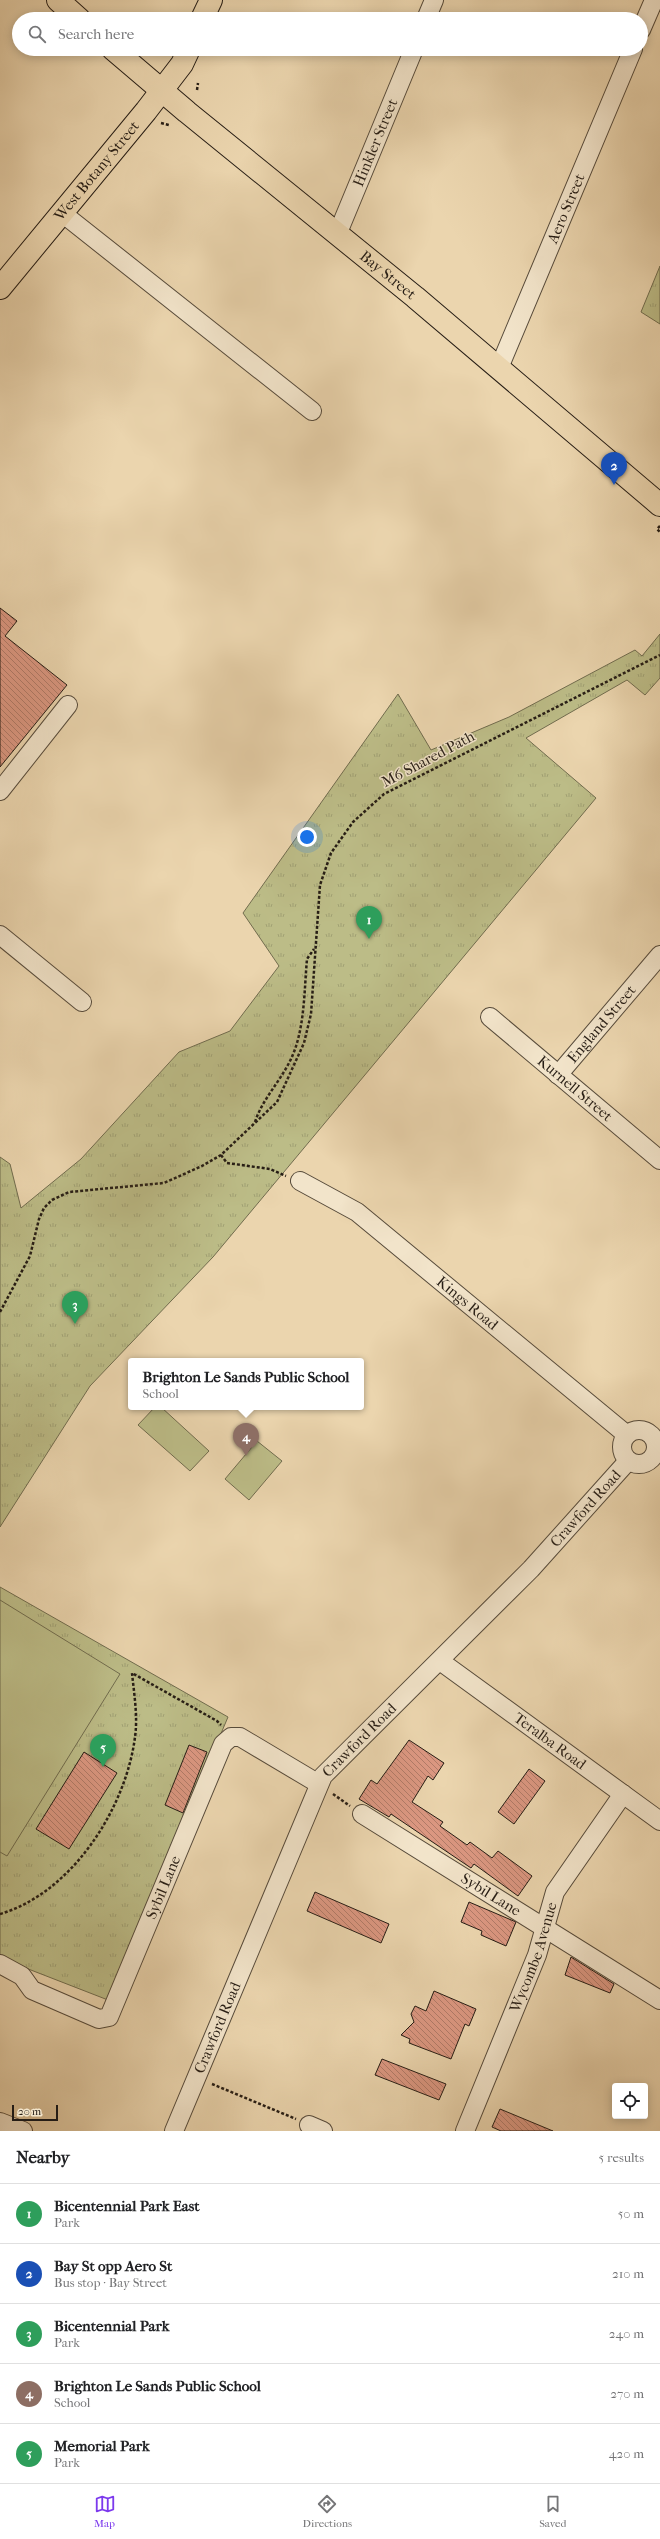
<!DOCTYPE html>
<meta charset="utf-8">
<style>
body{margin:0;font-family:"IM FELL French Canon",serif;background:#f2f2f2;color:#202124}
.controls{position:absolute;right:12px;bottom:12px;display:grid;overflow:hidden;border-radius:4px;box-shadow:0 2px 10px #0003}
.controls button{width:36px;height:36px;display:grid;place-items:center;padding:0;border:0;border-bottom:1px solid #e0e0e0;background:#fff;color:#202124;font:20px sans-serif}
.scale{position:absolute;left:12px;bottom:10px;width:46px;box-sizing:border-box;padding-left:4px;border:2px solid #261d15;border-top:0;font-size:11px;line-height:14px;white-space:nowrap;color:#261d15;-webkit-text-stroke:3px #f2e4ca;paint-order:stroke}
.you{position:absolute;left:307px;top:837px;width:14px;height:14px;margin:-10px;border:3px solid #fff;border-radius:50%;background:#1a73e8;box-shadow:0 0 0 6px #1a73e833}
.badge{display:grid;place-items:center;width:26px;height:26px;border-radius:50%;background:#7c3aed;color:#fff;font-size:13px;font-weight:700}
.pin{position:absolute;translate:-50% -33px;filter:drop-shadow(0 1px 2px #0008)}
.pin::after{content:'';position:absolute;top:21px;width:14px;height:12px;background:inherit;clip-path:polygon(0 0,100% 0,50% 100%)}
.popup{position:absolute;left:128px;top:1358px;width:236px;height:52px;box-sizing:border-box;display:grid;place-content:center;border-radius:4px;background:#fff;filter:drop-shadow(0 1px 3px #0005);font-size:13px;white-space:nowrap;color:#757577}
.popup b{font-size:15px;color:#202124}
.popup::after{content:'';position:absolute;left:50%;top:100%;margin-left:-8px;border:8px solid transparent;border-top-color:#fff}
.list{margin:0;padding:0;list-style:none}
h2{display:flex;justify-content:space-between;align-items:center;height:52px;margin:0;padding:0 16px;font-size:17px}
h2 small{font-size:13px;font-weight:400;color:#757577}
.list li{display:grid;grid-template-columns:26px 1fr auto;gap:12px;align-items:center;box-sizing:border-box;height:60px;padding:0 16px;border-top:1px solid #e0e0e0}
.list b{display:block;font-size:15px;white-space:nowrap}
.list p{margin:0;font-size:13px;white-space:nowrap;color:#757577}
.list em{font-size:13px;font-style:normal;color:#757577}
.icon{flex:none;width:22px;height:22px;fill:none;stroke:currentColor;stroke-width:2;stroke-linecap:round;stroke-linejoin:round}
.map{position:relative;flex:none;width:660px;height:2131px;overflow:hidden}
.search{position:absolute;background:#fff;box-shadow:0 2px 10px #0003;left:12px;right:12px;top:12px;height:44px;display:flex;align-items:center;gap:10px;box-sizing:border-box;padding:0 14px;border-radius:22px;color:#757577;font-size:15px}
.sheet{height:352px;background:#fff}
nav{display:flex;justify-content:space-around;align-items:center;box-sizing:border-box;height:56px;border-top:1px solid #e0e0e0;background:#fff;font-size:11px;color:#757577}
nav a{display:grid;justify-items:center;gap:2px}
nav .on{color:#7c3aed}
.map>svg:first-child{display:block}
</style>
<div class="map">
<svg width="660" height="2131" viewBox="0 0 660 2131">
<defs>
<pattern id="park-tufts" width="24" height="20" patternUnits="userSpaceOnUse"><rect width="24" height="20" fill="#bcbc87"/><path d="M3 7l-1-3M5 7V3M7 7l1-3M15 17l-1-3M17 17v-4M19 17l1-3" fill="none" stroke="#a1a174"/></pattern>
<pattern id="building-back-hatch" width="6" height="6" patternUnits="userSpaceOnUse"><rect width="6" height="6" fill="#db9781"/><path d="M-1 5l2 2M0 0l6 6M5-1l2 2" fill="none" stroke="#b17b68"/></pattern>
</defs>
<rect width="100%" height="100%" fill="#ebd5ae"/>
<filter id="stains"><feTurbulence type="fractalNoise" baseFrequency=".005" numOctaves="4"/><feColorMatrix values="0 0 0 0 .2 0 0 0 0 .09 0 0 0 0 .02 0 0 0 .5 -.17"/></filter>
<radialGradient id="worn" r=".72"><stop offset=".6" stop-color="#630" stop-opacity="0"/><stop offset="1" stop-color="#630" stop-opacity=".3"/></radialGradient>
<path fill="url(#park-tufts)" stroke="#716c4e" d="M 660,266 L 660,324 L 641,312 Z
M 660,634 L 660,678 L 645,695 L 627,680 L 526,738 L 596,798 L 213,1257 L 90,1386 L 0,1527 L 0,1157 L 10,1164 L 21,1208 L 81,1159 L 179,1052 L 230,1031 L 279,966 L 243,913 L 398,694 L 431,750 L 509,717 L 635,650 L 642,656 Z
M 0,1587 L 228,1717 L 108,2000 L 0,1958 Z"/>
<path fill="#bcbc87" stroke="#716c4e" d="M 155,1407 L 161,1407 L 209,1451 L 190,1471 L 138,1425 Z
M 257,1441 L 282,1461 L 249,1500 L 225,1479 Z
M 0,1600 L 120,1674 L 7,1856 L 0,1852 Z"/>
<path fill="url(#building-back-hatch)" stroke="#261d15" d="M 0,608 L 17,621 L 5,636 L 67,685 L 0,767 Z
M 409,1740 L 444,1763 L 433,1780 L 428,1776 L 412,1802 L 443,1822 L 440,1826 L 467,1845 L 470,1842 L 492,1858 L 498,1851 L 532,1876 L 518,1896 L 474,1864 L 471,1868 L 391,1814 L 389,1817 L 359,1799 L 371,1780 L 377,1784 Z
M 189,1745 L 207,1752 L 183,1813 L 165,1805 Z
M 84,1752 L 117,1773 L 69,1849 L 36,1829 Z
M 529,1769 L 545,1781 L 514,1824 L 498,1812 Z
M 315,1892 L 389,1924 L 381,1943 L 307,1911 Z
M 469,1902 L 516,1922 L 506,1946 L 481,1935 L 482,1931 L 461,1922 Z
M 571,1957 L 614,1984 L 610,1993 L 565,1975 Z
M 434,1991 L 476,2009 L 469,2026 L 465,2024 L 451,2059 L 409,2043 L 410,2039 L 401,2035 L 414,2022 L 411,2014 L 415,2006 L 426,2011 Z
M 382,2059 L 446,2084 L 439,2100 L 375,2075 Z
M 500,2109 L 553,2131 L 501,2131 L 492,2127 Z"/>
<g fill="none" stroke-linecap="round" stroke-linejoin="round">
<g stroke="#574b3b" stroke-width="20">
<g id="minor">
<path d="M 426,19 L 434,0"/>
<path d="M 641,30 L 654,0"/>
<path d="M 62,213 L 312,411"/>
<path id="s1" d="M 337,235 L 414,49"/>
<path id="s2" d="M 499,368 L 633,49"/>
<path d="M 0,791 L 68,705"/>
<path d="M 0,935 L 82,1002"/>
<path id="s3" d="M 490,1017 L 660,1160"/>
<path id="s4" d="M 558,1075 L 660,955"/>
<path id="s5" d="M 300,1181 L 357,1212 L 627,1435"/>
<circle cx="639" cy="1447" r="17"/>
<path id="s6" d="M 440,1661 L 660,1821"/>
<path id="s7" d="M 362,1814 L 660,2000"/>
<path id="s8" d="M 0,1964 L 22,1976 L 32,1990 L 99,2019 L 109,2017 L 223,1744 L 231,1737 L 240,1737 L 319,1784"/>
<path d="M 0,2122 L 23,2131"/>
<path d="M 309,2125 L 323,2131"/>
<path id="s9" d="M 174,2131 L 323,1776 L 531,1569 L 628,1461"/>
<path id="s10" d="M 465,2131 L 537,1955 L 555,1892 L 623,1794"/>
</g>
</g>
<g stroke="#261d15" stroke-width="24">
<g id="major">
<path d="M 58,0 L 79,19"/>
<path d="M 202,19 L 211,0"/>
<path id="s11" d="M 113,49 L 187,112 L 415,297 L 660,505"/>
<path id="s12" d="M 0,288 L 146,111 L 182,64 L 189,49"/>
</g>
</g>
<path stroke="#261d15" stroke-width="2.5" stroke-dasharray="3 2" stroke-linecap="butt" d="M 197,90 L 198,83
M 161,123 L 169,125
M 660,526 L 657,529 L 660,532
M 255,1122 C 262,1100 279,1083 290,1061 C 305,1031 304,992 307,959 L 314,949
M 221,1155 L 227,1163 L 270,1169 L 286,1176
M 0,1312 L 30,1256 L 39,1219 L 44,1208 L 52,1200 L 69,1192 L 164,1183 L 202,1166 L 221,1155 L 277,1102 L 304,1043 L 311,1014 L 320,885 L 331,853 L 353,822 L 384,794 L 660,655
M 333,1794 L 350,1806
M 0,1914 C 72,1893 126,1808 135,1737 C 138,1717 134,1693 132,1673 L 217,1721 L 221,1725
M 212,2084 L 296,2119"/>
<use href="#minor" stroke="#f2e4ca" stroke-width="18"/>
<use href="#major" stroke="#ebd5ae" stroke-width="22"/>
</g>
<g text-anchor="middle" stroke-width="3" stroke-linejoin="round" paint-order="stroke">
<g font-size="15" fill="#261d15" stroke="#f2e4ca">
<text dy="5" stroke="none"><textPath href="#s1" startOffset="100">Hinkler Street</textPath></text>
<text dy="5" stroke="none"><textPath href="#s12" startOffset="152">West Botany Street</textPath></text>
<text dy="5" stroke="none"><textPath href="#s2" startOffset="173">Aero Street</textPath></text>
<text dy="5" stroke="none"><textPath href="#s11" startOffset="356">Bay Street</textPath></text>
<text transform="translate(428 759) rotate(-28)" y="5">M6 Shared Path</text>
<text dy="5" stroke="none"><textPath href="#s4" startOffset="67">England Street</textPath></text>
<text dy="5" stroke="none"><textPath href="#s3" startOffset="111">Kurnell Street</textPath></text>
<text dy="5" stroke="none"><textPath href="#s5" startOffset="208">Kings Road</textPath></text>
<text dy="5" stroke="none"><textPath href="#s9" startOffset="760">Crawford Road</textPath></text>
<text dy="5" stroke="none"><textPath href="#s9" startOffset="436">Crawford Road</textPath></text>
<text dy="5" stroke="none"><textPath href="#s6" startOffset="136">Teralba Road</textPath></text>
<text dy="5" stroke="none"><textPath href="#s8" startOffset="266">Sybil Lane</textPath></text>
<text dy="5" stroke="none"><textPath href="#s7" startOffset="152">Sybil Lane</textPath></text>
<text dy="5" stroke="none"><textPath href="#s10" startOffset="187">Wycombe Avenue</textPath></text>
<text dy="5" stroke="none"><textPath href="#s9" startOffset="112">Crawford Road</textPath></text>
</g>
</g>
<rect width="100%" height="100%" filter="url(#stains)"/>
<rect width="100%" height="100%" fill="url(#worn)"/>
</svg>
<div class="controls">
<button><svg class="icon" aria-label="locate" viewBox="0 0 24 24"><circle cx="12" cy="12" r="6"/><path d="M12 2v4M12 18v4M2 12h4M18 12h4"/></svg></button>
</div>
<div class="scale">20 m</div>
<div class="you"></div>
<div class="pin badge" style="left:369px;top:939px;background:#2e9e5b">1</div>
<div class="pin badge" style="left:614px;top:485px;background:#1a4fb4">2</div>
<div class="pin badge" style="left:75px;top:1324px;background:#2e9e5b">3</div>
<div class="pin badge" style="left:246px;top:1456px;background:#8d6e63">4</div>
<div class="popup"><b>Brighton Le Sands Public School</b>School</div>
<div class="pin badge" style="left:103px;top:1767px;background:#2e9e5b">5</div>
<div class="search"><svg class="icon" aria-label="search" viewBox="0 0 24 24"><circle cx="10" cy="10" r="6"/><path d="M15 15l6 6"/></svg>Search here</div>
</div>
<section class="sheet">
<h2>Nearby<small>5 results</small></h2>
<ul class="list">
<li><span class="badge" style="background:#2e9e5b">1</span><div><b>Bicentennial Park East</b><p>Park</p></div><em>50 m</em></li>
<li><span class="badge" style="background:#1a4fb4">2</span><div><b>Bay St opp Aero St</b><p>Bus stop · Bay Street</p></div><em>210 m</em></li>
<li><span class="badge" style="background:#2e9e5b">3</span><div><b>Bicentennial Park</b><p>Park</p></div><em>240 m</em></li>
<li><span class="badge" style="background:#8d6e63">4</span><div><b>Brighton Le Sands Public School</b><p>School</p></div><em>270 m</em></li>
<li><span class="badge" style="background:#2e9e5b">5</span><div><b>Memorial Park</b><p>Park</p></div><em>420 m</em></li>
</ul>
</section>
<nav>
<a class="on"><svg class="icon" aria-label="map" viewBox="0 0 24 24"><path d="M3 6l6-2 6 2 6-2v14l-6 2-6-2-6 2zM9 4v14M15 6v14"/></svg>Map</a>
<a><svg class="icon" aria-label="directions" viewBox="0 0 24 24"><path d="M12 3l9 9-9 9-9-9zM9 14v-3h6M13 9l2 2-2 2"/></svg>Directions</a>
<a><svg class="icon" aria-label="saved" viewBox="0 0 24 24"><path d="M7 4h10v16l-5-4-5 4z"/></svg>Saved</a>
</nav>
